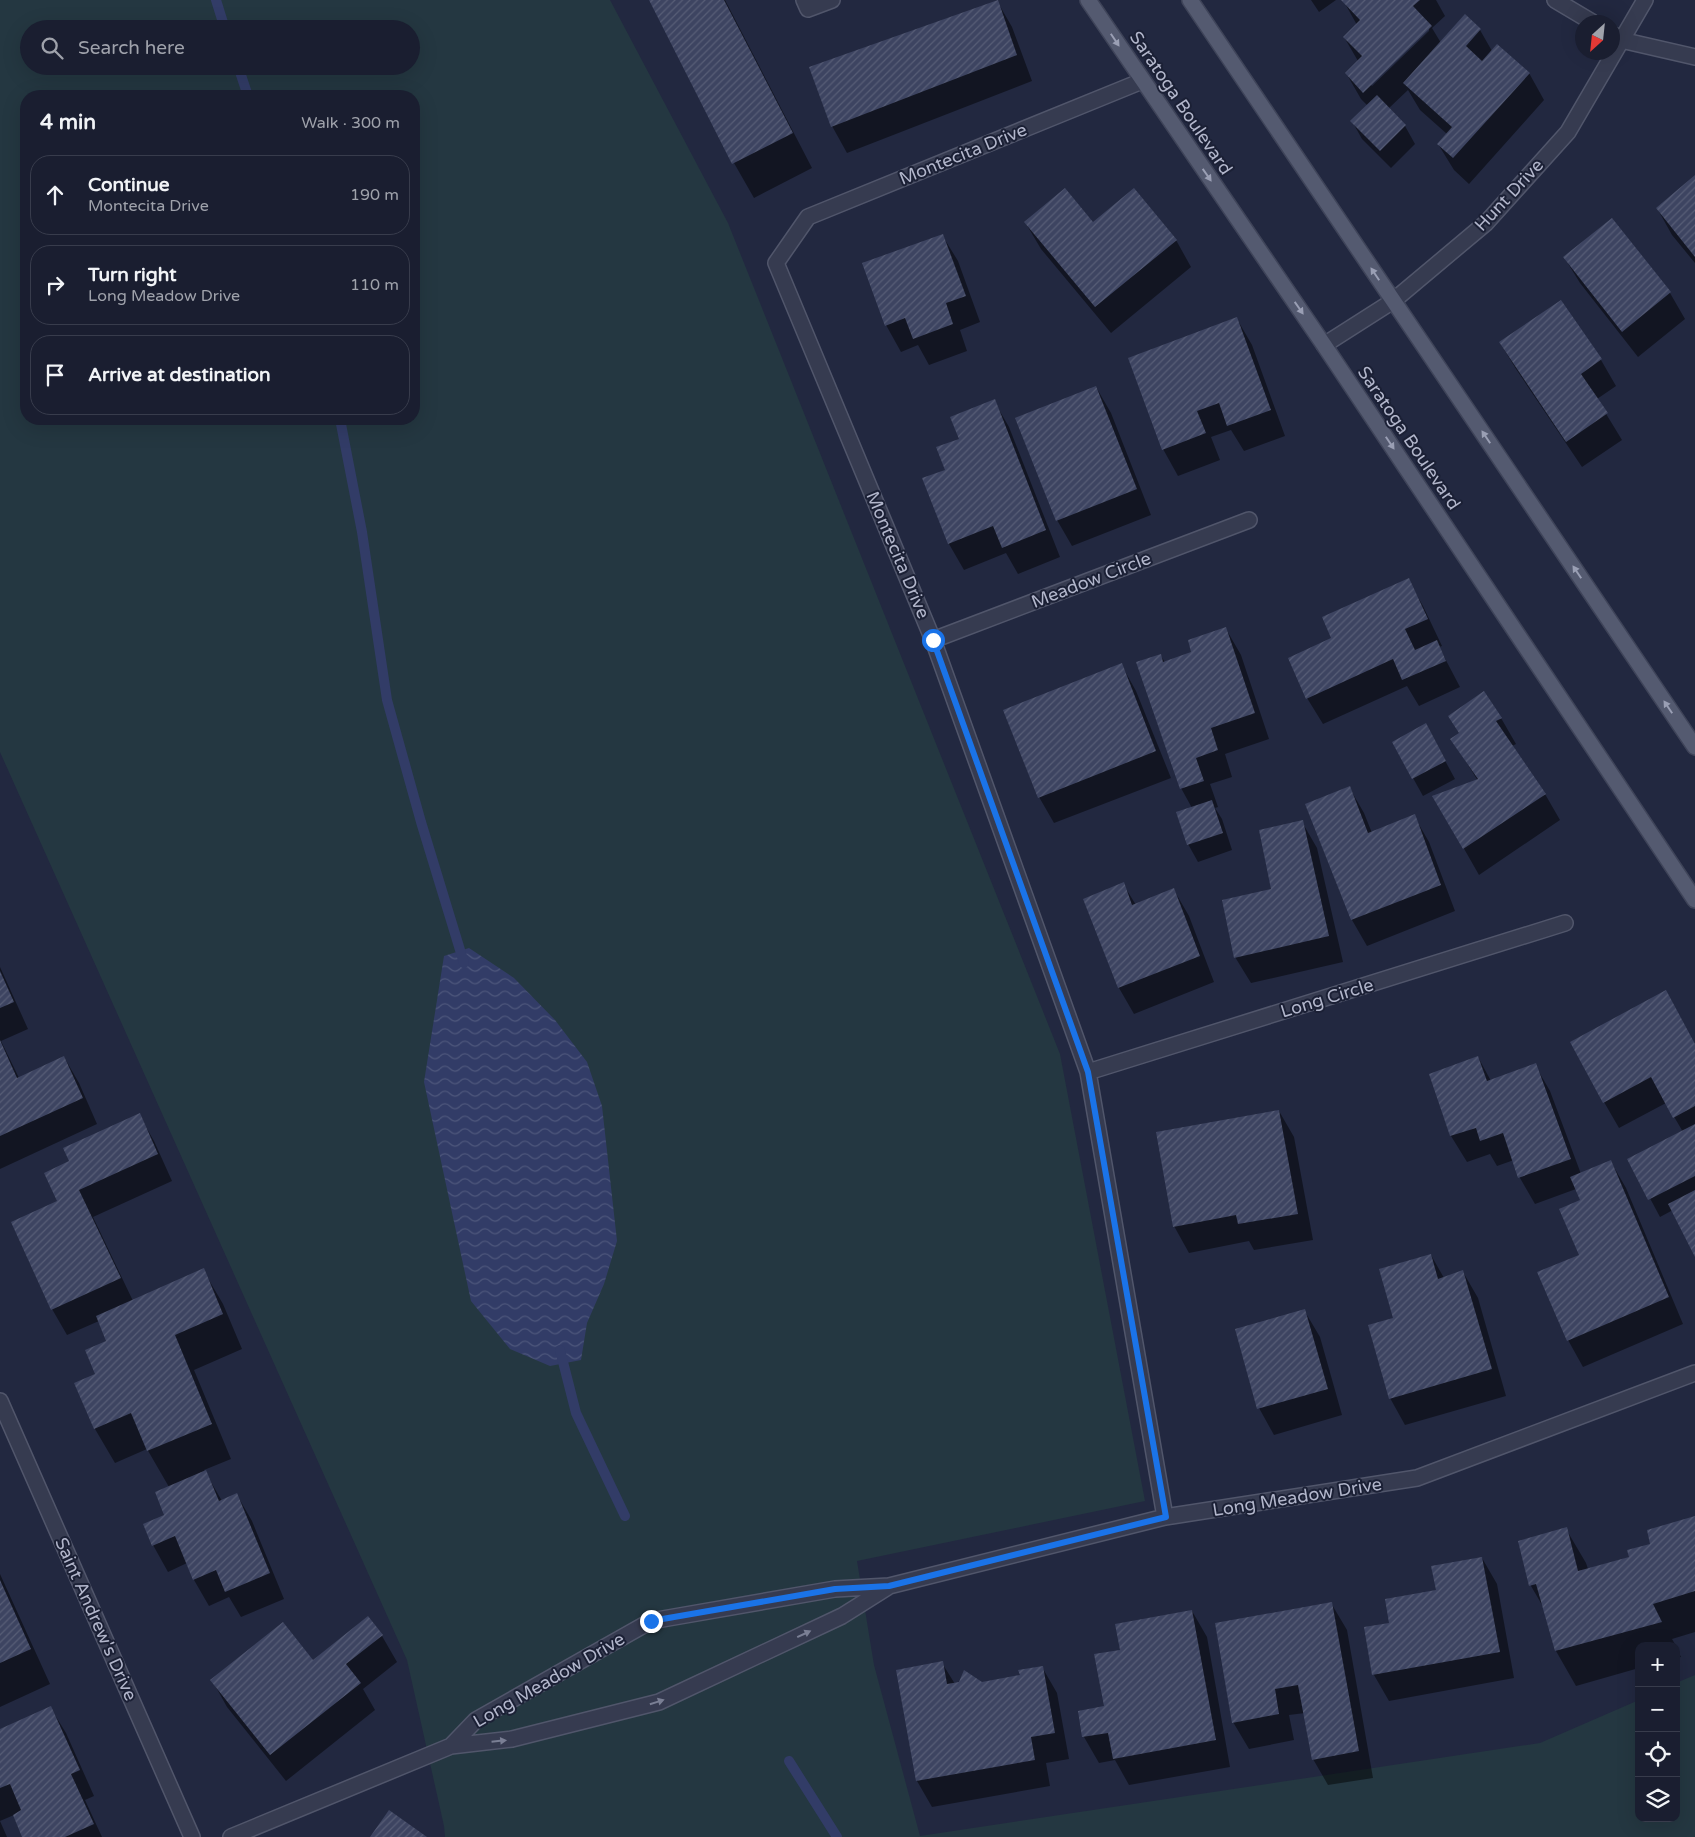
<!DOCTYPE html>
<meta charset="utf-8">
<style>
body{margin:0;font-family:"Varela Round",sans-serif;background:#272b3c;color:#f1f3f6}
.controls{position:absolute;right:15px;bottom:15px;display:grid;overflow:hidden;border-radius:10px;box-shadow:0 5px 20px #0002}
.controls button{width:45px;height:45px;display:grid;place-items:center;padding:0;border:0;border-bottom:1px solid #383c4c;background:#1a1e30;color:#f1f3f6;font:25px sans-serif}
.compass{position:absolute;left:1575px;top:15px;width:45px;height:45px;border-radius:50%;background:#1a1e30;box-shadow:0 5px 20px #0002;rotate:207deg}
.stop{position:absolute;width:15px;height:15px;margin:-11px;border:4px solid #1a73e8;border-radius:50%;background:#fff}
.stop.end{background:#1a73e8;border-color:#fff;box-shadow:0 1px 5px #0008}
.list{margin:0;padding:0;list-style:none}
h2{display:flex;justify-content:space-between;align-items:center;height:65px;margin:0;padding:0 20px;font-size:21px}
h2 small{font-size:16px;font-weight:400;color:#9fa2ab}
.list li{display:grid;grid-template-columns:32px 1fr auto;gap:15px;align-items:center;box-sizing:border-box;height:80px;margin:0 10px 10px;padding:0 10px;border:1px solid #383c4c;border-radius:20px}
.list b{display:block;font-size:19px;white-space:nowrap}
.list p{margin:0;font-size:16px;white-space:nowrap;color:#9fa2ab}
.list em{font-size:16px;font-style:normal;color:#9fa2ab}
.icon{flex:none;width:28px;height:28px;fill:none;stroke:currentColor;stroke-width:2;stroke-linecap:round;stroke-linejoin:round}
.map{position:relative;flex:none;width:1695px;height:1837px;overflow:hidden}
.search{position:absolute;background:#1a1e30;box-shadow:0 5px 20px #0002;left:20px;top:20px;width:400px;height:55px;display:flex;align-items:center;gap:12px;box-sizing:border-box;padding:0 18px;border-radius:28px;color:#9fa2ab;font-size:19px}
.panel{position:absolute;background:#1a1e30;box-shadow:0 5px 20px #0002;left:20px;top:90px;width:400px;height:335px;border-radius:20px}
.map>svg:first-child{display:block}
</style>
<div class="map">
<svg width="1695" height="1837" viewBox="0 0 1695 1837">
<defs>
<pattern id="water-waves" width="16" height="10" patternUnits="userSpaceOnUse" patternTransform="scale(1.25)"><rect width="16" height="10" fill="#323c67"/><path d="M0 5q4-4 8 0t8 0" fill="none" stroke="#4d567b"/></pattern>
<pattern id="building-hatch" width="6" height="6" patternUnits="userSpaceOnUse" patternTransform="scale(1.25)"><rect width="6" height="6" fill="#3d4461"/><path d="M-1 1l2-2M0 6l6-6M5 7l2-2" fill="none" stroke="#575d76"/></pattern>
</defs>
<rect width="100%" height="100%" fill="#222840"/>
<path fill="#243741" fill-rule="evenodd" d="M 0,0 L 610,0 L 728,223 L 1060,1054 L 1145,1501 L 857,1561 L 874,1665 L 920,1836 L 1540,1743 L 1639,1700 L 1639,1818 L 1676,1818 L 1676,1683 L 1695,1675 L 1695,1837 L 445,1837 L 444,1826 L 407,1660 L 0,752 ZM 29,29 L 411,29 L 411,66 L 29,66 ZM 26,96 L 414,96 L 414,419 L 26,419 Z"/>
<path fill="url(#water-waves)" d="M 469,948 L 514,978 L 555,1020 L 587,1062 L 602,1106 L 617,1241 L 604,1284 L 587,1323 L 581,1360 L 550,1366 L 510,1349 L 471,1301 L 424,1082 L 444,956 Z"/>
<path fill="#0007" fill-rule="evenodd" d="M 650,0 L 725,0 L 812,168 L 754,198 L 734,163 Z
M 1311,0 L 1336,0 L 1319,12 Z
M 1343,0 L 1436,0 L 1445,16 L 1432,28 L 1441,43 L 1480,30 L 1492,51 L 1529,73 L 1544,100 L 1469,184 L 1454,170 L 1438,144 L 1447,134 L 1420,110 L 1408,90 L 1388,109 L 1405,126 L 1415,144 L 1391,168 L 1362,139 L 1352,121 L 1368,106 L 1361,99 L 1346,73 L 1358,61 L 1344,37 L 1357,25 ZM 1429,28 L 1429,31 L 1372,86 L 1370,84 Z
M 997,1 L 1012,27 L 1032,81 L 847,153 L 832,126 Z
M 1695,177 L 1695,263 L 1672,235 L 1657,208 Z
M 1025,222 L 1093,224 L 1176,240 L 1191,267 L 1111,333 L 1041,249 Z
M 942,235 L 958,261 L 980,322 L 960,330 L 967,351 L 929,365 L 918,345 L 901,352 L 886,325 Z
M 1564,257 L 1670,293 L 1685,319 L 1638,357 L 1580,283 Z
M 1561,302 L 1601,360 L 1616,386 L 1597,399 L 1622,440 L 1582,467 L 1516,369 L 1500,343 Z
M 1237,319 L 1252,345 L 1285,436 L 1244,451 L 1231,430 L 1211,437 L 1220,460 L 1178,476 L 1163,449 Z
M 1096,387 L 1111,413 L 1151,515 L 1072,546 L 1057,520 Z
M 994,401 L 1009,427 L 1060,557 L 1018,574 L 1006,553 L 964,570 L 949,544 L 924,479 L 946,470 L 960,440 Z
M 1408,580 L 1423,606 L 1442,646 L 1439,647 L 1460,687 L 1419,706 L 1407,686 L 1323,724 L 1307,698 L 1333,639 Z
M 1226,629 L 1241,655 L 1269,739 L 1225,754 L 1232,777 L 1210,784 L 1218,807 L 1215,808 L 1222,819 L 1232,850 L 1198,862 L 1188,844 L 1192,808 L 1181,788 L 1160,655 L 1165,662 L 1193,653 Z
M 1121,664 L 1136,691 L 1171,778 L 1054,823 L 1039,797 Z
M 1501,718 L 1516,744 L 1512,746 L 1545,794 L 1560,820 L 1479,875 L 1434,796 L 1478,781 L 1452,739 L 1460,734 Z
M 1435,742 L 1455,779 L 1423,796 L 1413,778 Z
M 1349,787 L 1364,813 L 1372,833 L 1414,816 L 1429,842 L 1455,911 L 1367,946 L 1352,920 L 1307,804 Z
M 1302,822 L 1317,848 L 1343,962 L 1251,983 L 1235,957 L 1273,890 Z
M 1123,884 L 1136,905 L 1174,890 L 1189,916 L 1214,982 L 1134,1014 L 1119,988 Z
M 0,967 L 28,1029 L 1,1041 L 19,1078 L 64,1057 L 79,1083 L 97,1124 L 0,1169 Z
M 1695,1045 L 1695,1254 L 1673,1210 L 1660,1217 L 1629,1159 L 1683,1132 L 1666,1103 L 1619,1128 L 1604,1102 Z
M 1478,1057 L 1491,1081 L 1535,1065 L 1550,1091 L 1581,1174 L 1611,1162 L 1626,1188 L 1683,1324 L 1583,1367 L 1568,1340 L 1580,1256 L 1582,1201 L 1576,1189 L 1535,1204 L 1520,1178 L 1514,1160 L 1497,1166 L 1490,1154 L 1467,1162 L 1451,1136 L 1431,1075 Z
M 1279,1111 L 1294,1137 L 1313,1240 L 1254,1250 L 1249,1241 L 1189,1253 L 1174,1226 Z
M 139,1115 L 154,1141 L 172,1181 L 93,1217 L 133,1301 L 203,1270 L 223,1304 L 242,1349 L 194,1370 L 231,1459 L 204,1470 L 222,1501 L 237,1495 L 252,1521 L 284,1599 L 241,1617 L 229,1597 L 209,1606 L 194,1580 L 187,1563 L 168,1572 L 153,1545 L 166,1515 L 169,1487 L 147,1449 L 115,1463 L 95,1429 L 96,1375 L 107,1341 L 99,1321 L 67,1335 L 52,1309 L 58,1202 L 70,1162 Z
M 1431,1255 L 1444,1278 L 1463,1272 L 1478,1298 L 1506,1396 L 1405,1425 L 1390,1398 L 1395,1318 Z
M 1304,1310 L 1320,1337 L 1342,1415 L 1274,1435 L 1259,1408 Z
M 1695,1517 L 1695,1632 L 1672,1639 L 1676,1646 L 1639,1646 L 1639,1668 L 1576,1686 L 1556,1651 L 1545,1610 L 1531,1586 L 1519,1542 L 1566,1529 L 1586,1563 L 1588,1569 L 1631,1557 Z
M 1482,1558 L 1497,1584 L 1514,1678 L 1389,1701 L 1374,1675 L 1365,1628 L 1391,1624 Z
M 0,1574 L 50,1684 L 0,1707 Z
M 1331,1603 L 1347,1630 L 1373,1778 L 1328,1785 L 1313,1759 L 1305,1713 L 1289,1715 L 1294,1740 L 1249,1749 L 1233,1722 Z
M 1192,1611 L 1207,1637 L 1230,1767 L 1129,1785 L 1115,1760 L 1099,1763 L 1084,1737 L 1079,1712 L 1105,1707 L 1121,1651 Z
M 382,1636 L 397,1662 L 363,1689 L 375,1710 L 286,1781 L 227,1707 L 212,1680 L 313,1662 Z
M 1676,1647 L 1681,1657 L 1676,1658 Z
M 942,1663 L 955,1684 L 982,1683 L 1021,1676 L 1042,1667 L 1057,1693 L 1069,1759 L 1046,1763 L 1050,1786 L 932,1807 L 917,1781 L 897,1671 Z
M 50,1707 L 66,1733 L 94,1796 L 85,1800 L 102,1837 L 24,1837 L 14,1815 L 0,1821 L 0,1730 Z
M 0,1821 L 7,1837 L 0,1837 Z"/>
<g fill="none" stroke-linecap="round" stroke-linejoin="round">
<path stroke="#323c67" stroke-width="10" d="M 216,0 L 225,29
M 238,66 L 248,96
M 340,419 L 362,532 L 387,700 L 421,822 L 464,963
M 560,1350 L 576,1413 L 625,1516
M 789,1761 L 837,1837"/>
</g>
<path fill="url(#building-hatch)" d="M 649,0 L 724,0 L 793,133 L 732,164 Z
M 998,0 L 1017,55 L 831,127 L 809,67 Z
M 1341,0 L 1420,0 L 1413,6 L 1432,26 L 1363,93 L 1345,73 L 1362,56 L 1343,37 L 1360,20 Z
M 1465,14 L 1481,29 L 1466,46 L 1482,61 L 1497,44 L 1530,73 L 1453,158 L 1437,144 L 1452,127 L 1403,83 Z
M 1377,95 L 1406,125 L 1380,151 L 1350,121 Z
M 1695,175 L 1695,257 L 1656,208 Z
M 1065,188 L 1093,222 L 1134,188 L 1177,240 L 1095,307 L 1024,222 Z
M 1612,218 L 1671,292 L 1622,332 L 1563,257 Z
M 943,234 L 966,296 L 946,303 L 953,324 L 913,339 L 905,318 L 885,326 L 862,263 Z
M 1561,300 L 1602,359 L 1581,374 L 1608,413 L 1566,442 L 1499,342 Z
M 1237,317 L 1271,410 L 1227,426 L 1219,403 L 1197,411 L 1206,433 L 1162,450 L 1128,358 Z
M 1096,386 L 1137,489 L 1056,521 L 1015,418 Z
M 995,399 L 1046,530 L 1002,548 L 993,526 L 948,544 L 922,478 L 945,470 L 936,447 L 959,439 L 950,417 Z
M 1409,578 L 1428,619 L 1405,629 L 1415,650 L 1437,640 L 1446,661 L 1402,680 L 1393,659 L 1306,699 L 1288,658 L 1331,638 L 1322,617 Z
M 1226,627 L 1255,713 L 1211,728 L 1218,750 L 1196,758 L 1204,781 L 1180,789 L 1136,662 L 1161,654 L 1163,662 L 1191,652 L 1188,640 Z
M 1122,663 L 1156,751 L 1038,798 L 1003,710 Z
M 1484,691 L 1502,718 L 1496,721 L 1546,794 L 1463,849 L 1432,796 L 1478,779 L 1450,739 L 1459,733 L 1448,716 Z
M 1426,723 L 1446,761 L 1412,779 L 1392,742 Z
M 1350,786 L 1368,833 L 1415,814 L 1441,885 L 1351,920 L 1305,804 Z
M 1212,800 L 1223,833 L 1187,845 L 1176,812 Z
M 1303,820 L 1329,936 L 1234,958 L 1222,900 L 1271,889 L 1259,830 Z
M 1124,882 L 1132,905 L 1174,888 L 1200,956 L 1118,988 L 1083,899 Z
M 0,971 L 14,1002 L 0,1008 Z
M 1666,990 L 1695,1044 L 1695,1106 L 1673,1118 L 1651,1077 L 1603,1103 L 1570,1042 Z
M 0,1040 L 17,1078 L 64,1056 L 83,1098 L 0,1136 Z
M 1478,1056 L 1487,1081 L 1536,1063 L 1571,1159 L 1518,1178 L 1503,1133 L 1480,1141 L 1476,1128 L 1450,1136 L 1429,1074 Z
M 1279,1110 L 1298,1214 L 1238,1224 L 1236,1215 L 1173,1227 L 1156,1132 Z
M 140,1113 L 158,1154 L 79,1190 L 121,1278 L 51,1310 L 11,1222 L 57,1201 L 44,1173 L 69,1161 L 63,1148 Z
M 1695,1124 L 1695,1176 L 1648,1200 L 1627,1159 Z
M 1611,1160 L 1669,1297 L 1567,1341 L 1537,1272 L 1579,1255 L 1559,1209 L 1580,1200 L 1570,1177 Z
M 1695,1190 L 1695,1257 L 1668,1204 Z
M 1431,1254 L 1438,1279 L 1463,1270 L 1492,1369 L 1389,1399 L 1368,1325 L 1393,1318 L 1379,1269 Z
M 204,1268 L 223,1314 L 175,1335 L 212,1424 L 147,1451 L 131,1413 L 94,1429 L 74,1383 L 95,1374 L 85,1350 L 106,1341 L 96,1316 Z
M 1305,1309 L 1328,1389 L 1257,1409 L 1235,1329 Z
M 206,1470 L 219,1501 L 237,1493 L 270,1573 L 225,1592 L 216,1570 L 193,1580 L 175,1536 L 152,1546 L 143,1524 L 164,1515 L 155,1492 Z
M 1695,1516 L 1695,1591 L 1653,1604 L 1662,1622 L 1555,1651 L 1536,1584 L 1529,1586 L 1518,1541 L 1567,1527 L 1578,1571 L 1629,1557 L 1627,1550 L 1650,1544 L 1647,1530 Z
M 1482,1557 L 1500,1652 L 1372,1675 L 1364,1627 L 1389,1623 L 1385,1599 L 1436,1590 L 1431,1566 Z
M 0,1580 L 31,1649 L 0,1663 Z
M 1332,1602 L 1359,1751 L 1312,1760 L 1298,1685 L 1275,1689 L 1279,1714 L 1232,1723 L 1215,1623 Z
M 1192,1610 L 1216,1740 L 1113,1759 L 1108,1733 L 1082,1737 L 1078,1711 L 1104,1706 L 1094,1654 L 1120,1650 L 1115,1624 Z
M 368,1616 L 383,1635 L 346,1664 L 361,1683 L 270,1755 L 210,1680 L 283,1622 L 313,1660 Z
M 943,1661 L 947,1684 L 959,1682 L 964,1670 L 982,1682 L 1020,1675 L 1018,1670 L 1043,1666 L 1055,1733 L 1031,1737 L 1035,1760 L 916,1781 L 896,1670 Z
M 51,1706 L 80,1770 L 71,1774 L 94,1824 L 65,1837 L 22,1837 L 13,1815 L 21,1810 L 10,1784 L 0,1788 L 0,1729 Z
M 389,1810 L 427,1837 L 370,1837 Z"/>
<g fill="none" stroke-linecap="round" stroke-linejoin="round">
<g stroke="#51566b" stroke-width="18">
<path id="minor" d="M 804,0 L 808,9 L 832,0
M 1555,0 L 1592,22
M 1614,35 L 1621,40 L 1695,57
M 1142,81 L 808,217 L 776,263 L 933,640 L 1088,1072 L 1165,1517
M 1324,345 L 1393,301 L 1486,223 L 1568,132 L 1645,0
M 933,640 L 1249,520
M 1088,1072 L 1565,923
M 0,1401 L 192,1837
M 451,1746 L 476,1720 L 651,1621 L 835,1589 L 889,1586 L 1165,1517 L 1417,1478 L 1695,1373
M 231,1837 L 451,1746 L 512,1739 L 659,1702 L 842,1616 L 888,1587"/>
</g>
<g stroke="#3f4459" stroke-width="18">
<path id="major" d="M 1088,0 L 1324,345 L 1695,900
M 1190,0 L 1695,747"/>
</g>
<use href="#minor" stroke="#363b50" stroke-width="15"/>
<use href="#major" stroke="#545a70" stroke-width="15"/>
</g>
<defs><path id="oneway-solid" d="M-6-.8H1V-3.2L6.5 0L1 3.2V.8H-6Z" transform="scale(1.25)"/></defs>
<g fill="#9a9fb4">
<use href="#oneway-solid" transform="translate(1115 40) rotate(56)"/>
<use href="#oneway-solid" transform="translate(1207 175) rotate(55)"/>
<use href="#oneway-solid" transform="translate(1375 274) rotate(-124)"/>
<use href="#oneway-solid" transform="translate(1299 308) rotate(55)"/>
<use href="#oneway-solid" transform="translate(1486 437) rotate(-124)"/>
<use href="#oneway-solid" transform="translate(1390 443) rotate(56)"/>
<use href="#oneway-solid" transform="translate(1577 572) rotate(-124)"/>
<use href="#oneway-solid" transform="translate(1668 707) rotate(-124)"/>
</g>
<g fill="#7a7f94">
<use href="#oneway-solid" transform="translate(804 1634) rotate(-25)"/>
<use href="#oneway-solid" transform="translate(657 1702) rotate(-18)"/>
<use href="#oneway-solid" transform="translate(499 1741) rotate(-6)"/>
</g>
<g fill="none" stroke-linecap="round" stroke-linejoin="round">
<path stroke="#1a73e8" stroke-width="6" d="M 651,1621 L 835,1589 L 889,1586 L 1166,1517 L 1088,1072 L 933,640"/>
</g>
<g text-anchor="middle" stroke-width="4" stroke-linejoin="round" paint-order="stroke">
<g font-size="18" fill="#b2b6cb" stroke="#1b2035">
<text transform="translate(1181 103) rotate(56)" y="6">Saratoga Boulevard</text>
<text transform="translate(963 154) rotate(-22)" y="6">Montecita Drive</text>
<text transform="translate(1509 195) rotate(-47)" y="6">Hunt Drive</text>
<text transform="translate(1409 438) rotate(56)" y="6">Saratoga Boulevard</text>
<text transform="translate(898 555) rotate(67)" y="6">Montecita Drive</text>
<text transform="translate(1091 580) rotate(-21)" y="6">Meadow Circle</text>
<text transform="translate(1327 998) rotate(-17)" y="6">Long Circle</text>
<text transform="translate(1297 1497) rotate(-9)" y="6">Long Meadow Drive</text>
<text transform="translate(96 1619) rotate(66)" y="6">Saint Andrew's Drive</text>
<text transform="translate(549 1680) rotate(-30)" y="6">Long Meadow Drive</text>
</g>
</g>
</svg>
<div class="controls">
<button>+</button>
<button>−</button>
<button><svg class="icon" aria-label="locate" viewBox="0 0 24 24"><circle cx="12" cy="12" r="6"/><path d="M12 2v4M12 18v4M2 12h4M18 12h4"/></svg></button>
<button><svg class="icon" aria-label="layers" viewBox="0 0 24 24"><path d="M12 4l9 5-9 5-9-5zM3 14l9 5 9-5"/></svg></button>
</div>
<svg class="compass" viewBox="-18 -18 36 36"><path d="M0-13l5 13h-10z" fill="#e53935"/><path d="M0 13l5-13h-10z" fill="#9fa2ab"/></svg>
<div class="stop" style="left:933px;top:640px"></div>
<div class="stop end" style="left:651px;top:1621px"></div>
<div class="search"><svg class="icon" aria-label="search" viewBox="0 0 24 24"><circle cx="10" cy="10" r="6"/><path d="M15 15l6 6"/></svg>Search here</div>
<section class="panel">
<h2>4 min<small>Walk · 300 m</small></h2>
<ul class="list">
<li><svg class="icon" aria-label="ahead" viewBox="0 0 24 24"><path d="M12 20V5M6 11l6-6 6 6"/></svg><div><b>Continue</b><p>Montecita Drive</p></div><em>190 m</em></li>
<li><svg class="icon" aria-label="right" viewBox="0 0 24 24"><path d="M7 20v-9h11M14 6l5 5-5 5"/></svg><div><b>Turn right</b><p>Long Meadow Drive</p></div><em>110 m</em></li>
<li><svg class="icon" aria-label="arrive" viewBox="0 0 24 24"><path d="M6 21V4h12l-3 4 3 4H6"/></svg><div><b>Arrive at destination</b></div></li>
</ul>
</section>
</div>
